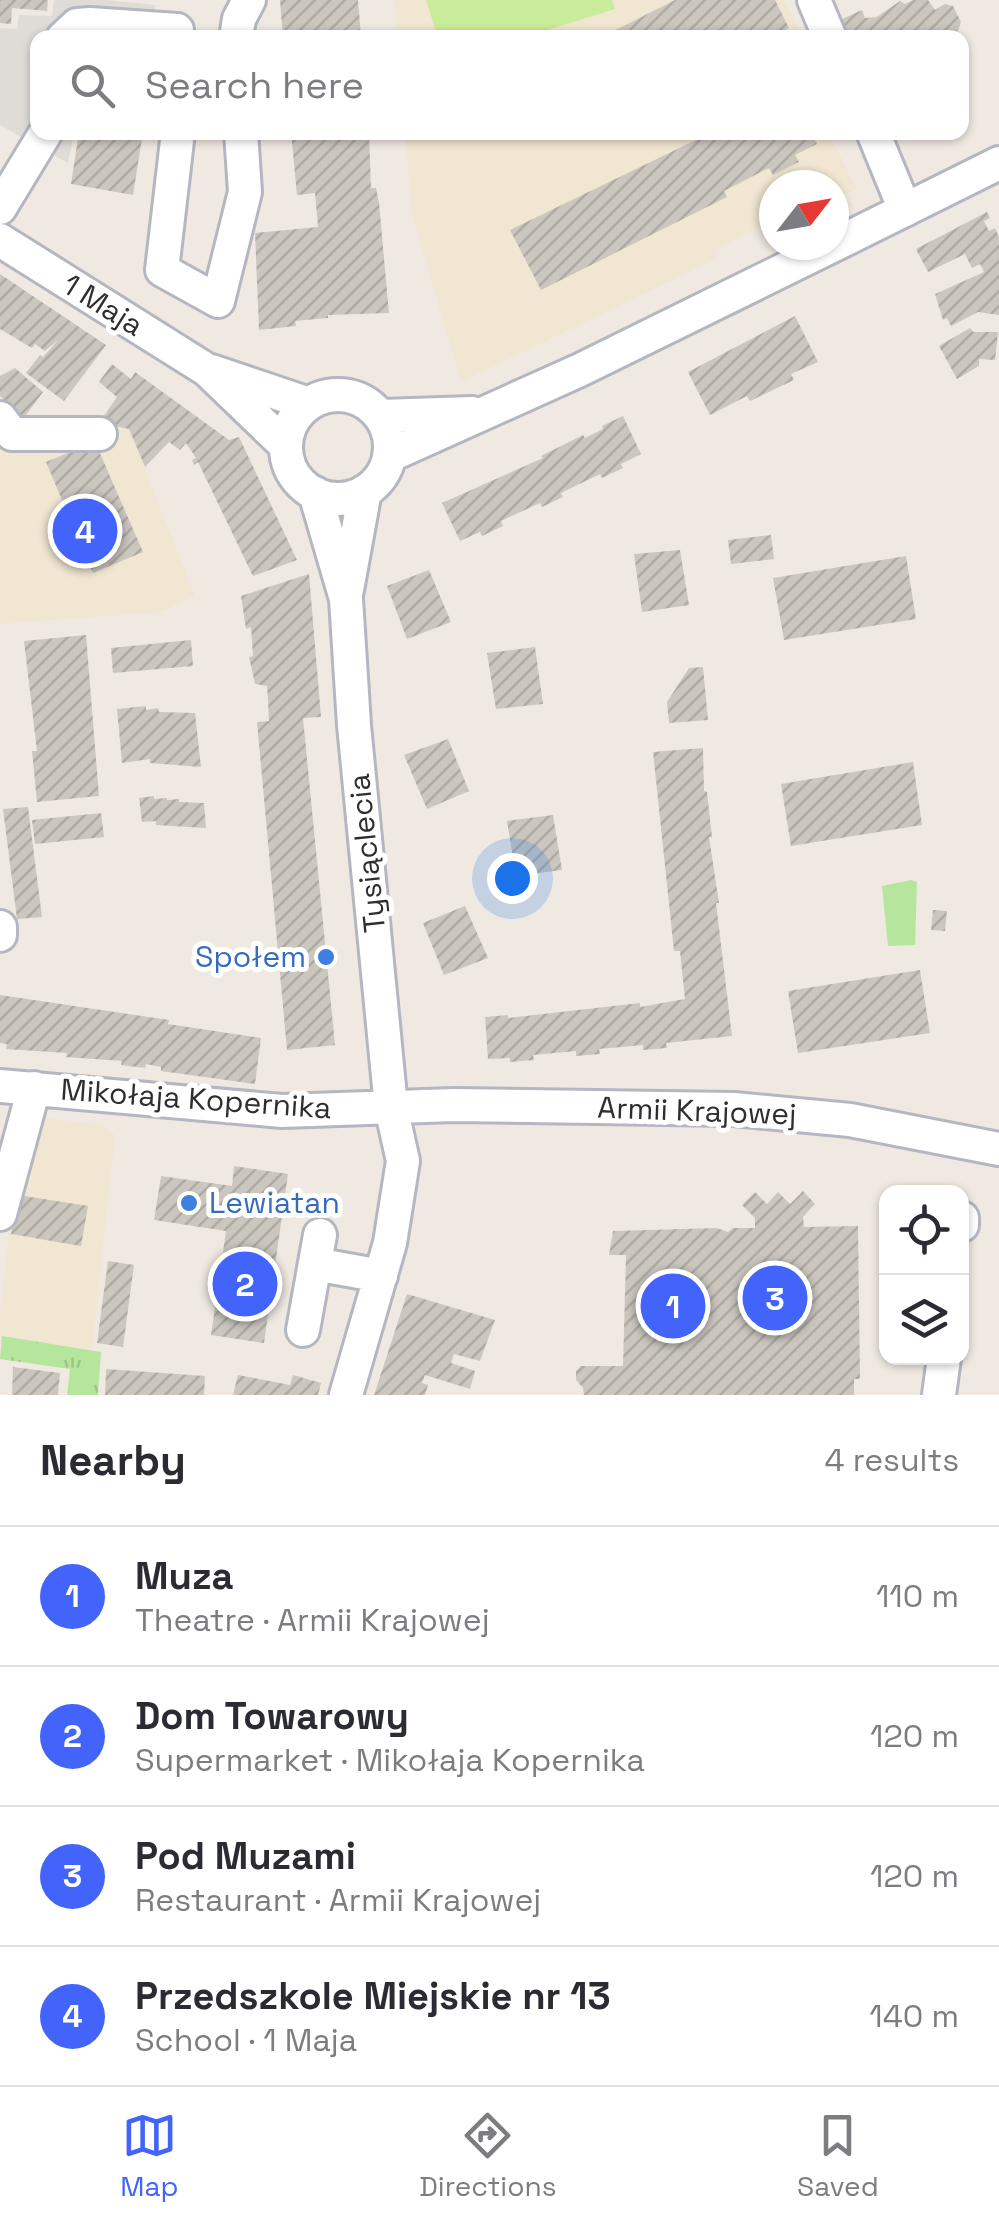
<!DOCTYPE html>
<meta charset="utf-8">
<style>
body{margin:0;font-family:"Space Grotesk",sans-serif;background:#f7f7f7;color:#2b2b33}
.controls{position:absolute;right:30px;bottom:30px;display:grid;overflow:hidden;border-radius:20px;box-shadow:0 2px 8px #0004}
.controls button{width:90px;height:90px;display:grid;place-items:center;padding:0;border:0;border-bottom:2px solid #e1e1e2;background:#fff;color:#2b2b33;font:50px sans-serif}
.compass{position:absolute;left:759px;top:170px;width:90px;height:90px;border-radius:50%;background:#fff;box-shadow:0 2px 8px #0004;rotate:59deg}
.you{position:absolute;left:512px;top:878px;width:35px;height:35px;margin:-25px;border:8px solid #fff;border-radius:50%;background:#1a73e8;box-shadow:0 0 0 15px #1a73e833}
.badge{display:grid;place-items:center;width:65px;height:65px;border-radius:50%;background:#4264fb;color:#fff;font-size:32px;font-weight:700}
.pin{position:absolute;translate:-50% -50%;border:5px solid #fff;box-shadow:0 2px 10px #0006}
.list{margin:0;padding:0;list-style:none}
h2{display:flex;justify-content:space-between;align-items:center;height:130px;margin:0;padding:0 40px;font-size:42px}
h2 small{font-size:32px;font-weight:400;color:#7c7c81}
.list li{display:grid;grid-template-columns:65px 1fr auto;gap:30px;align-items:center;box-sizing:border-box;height:140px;padding:0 40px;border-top:2px solid #e1e1e2}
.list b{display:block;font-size:38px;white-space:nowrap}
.list p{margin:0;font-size:32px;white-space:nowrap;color:#7c7c81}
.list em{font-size:32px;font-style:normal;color:#7c7c81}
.icon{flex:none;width:55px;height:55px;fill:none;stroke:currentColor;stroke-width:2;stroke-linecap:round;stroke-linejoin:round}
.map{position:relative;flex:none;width:999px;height:1395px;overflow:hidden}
.search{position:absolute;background:#fff;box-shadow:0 2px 8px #0004;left:30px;right:30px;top:30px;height:110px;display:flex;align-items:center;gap:25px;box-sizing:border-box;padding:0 35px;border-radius:20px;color:#7c7c81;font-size:38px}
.sheet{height:690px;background:#fff}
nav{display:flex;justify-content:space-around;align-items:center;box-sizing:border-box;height:140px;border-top:2px solid #e1e1e2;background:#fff;font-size:28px;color:#7c7c81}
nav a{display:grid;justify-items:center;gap:5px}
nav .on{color:#4264fb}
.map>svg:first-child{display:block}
</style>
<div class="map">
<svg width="999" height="1395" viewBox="0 0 999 1395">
<defs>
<pattern id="grass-tufts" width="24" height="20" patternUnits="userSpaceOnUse" patternTransform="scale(2.5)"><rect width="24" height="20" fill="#b6e59e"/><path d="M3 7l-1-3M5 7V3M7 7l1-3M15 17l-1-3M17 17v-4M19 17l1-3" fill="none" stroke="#9dc588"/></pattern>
<pattern id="building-hatch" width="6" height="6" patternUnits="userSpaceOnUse" patternTransform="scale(2.5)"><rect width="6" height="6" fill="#cbc7bf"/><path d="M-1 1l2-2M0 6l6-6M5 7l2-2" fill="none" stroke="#afaba4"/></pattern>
</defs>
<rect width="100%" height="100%" fill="#efe9e1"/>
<path fill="#f0e6d1" d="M 395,0 L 784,0 L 803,37 L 398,37 Z
M 405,133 L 835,133 L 830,136 L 857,189 L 834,200 L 834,185 L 774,185 L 774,219 L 715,250 L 718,258 L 461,382 L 412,214 Z
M 0,422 L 129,429 L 195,596 L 160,612 L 0,624 Z
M 35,1117 L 102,1125 L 115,1135 L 92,1350 L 82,1356 L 0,1345 L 0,1314 L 9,1234 Z"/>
<path fill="url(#grass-tufts)" d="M 2,1336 L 101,1352 L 98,1395 L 67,1395 L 70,1369 L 0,1359 Z"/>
<path fill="#b6e59e" d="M 911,880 L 917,882 L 915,945 L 888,946 L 882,886 Z"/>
<path fill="#c9ec9a" d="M 426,0 L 612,0 L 615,9 L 525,37 L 438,38 Z"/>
<path fill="#dfdcd8" d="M 54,0 L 108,0 L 155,5 L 152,37 L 38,38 L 38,132 L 74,133 L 68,163 L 0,125 L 0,28 L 17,29 L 19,15 L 52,16 Z"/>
<path fill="url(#building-hatch)" d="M 0,0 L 48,0 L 47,11 L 12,8 L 11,24 L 0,23 Z
M 280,0 L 358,0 L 361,37 L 283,38 Z
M 675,0 L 775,0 L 789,28 L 770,38 L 600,38 Z
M 913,0 L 928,0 L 935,10 L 945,4 L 953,6 L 961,22 L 958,31 L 948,38 L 847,38 L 838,21 L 862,10 L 865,18 L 877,17 L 900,1 L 905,4 Z
M 79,132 L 143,132 L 133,195 L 71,184 Z
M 291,132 L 369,132 L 371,188 L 376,188 L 379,203 L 389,313 L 328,315 L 328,318 L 295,321 L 296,326 L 259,330 L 255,233 L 318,227 L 315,193 L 297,195 Z
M 695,132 L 811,132 L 817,144 L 795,155 L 799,162 L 773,175 L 769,168 L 724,191 L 727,197 L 541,290 L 510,230 L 698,139 Z
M 987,212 L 990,218 L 984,221 L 989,231 L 995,228 L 999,237 L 999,315 L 978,312 L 951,326 L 947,318 L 943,320 L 935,294 L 984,272 L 980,264 L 972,268 L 965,254 L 928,272 L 916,249 Z
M 0,274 L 106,345 L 64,401 L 26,373 L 40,355 L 43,357 L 58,340 L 45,351 L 35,344 L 32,348 L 0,329 Z
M 795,316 L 818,362 L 791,374 L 794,380 L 750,401 L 747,396 L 710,415 L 688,372 Z
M 970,328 L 973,332 L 998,332 L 995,360 L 979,359 L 979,366 L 957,379 L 939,346 Z
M 112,364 L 131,379 L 135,372 L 229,440 L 239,437 L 297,560 L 253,576 L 198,462 L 194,465 L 192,460 L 196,458 L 186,443 L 180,450 L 169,442 L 145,467 L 129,429 L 99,423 L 117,397 L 99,382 Z
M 15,368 L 43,392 L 23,419 L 0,396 L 0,376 Z
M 623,416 L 641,454 L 621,464 L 623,468 L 602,478 L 600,474 L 561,493 L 563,497 L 542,507 L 540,503 L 501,521 L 503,526 L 482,536 L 480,532 L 460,541 L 442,503 L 543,458 L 541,456 L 583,435 L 585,438 L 603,429 L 602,426 Z
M 95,442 L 143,552 L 93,573 L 46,462 Z
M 771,535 L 774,559 L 731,564 L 728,540 Z
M 680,550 L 689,605 L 642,612 L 634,554 Z
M 906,556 L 916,619 L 784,640 L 773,578 Z
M 429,570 L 451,622 L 407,639 L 387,586 Z
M 309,574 L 321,717 L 303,718 L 335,1045 L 287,1050 L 257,722 L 269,721 L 268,699 L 267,686 L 255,684 L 249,657 L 253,656 L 251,627 L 246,629 L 241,596 Z
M 86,635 L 99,796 L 37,802 L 32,751 L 37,751 L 24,641 Z
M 191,640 L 193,666 L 113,673 L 111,648 Z
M 535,647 L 543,704 L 496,709 L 487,653 Z
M 703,667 L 708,720 L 669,723 L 667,702 L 689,668 Z
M 146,706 L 146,710 L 158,708 L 159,712 L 195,713 L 201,767 L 150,763 L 150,759 L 122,763 L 117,709 Z
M 448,739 L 469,791 L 427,809 L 404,755 Z
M 703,748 L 704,791 L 707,792 L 712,837 L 709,837 L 719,903 L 716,903 L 732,1036 L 666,1043 L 667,1048 L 643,1050 L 643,1045 L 599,1049 L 600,1054 L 576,1056 L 576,1051 L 533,1055 L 534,1060 L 510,1062 L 510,1058 L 488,1059 L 485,1017 L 508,1015 L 508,1018 L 640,1003 L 640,1007 L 685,999 L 680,951 L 674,951 L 653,752 Z
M 913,762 L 922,825 L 791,846 L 781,784 Z
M 154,796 L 154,799 L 167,798 L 167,800 L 179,799 L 179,802 L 204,803 L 206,828 L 156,825 L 156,821 L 142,822 L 139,798 Z
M 28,807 L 42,917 L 17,919 L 3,809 Z
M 101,813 L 104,837 L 35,844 L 32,820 Z
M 553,815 L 562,870 L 516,876 L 507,821 Z
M 465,906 L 488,958 L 444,975 L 423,923 Z
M 933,910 L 947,911 L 945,931 L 931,930 Z
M 920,970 L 930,1033 L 798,1053 L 788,991 Z
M 0,995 L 169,1020 L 168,1024 L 261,1038 L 255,1084 L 161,1071 L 161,1067 L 146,1064 L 145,1068 L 121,1065 L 122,1061 L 66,1057 L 67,1053 L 6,1049 L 7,1044 L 0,1043 Z
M 234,1166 L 288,1174 L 264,1343 L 211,1335 L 226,1231 L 154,1220 L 161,1176 L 232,1186 Z
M 803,1191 L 815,1204 L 803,1217 L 804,1227 L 858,1226 L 860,1379 L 854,1379 L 854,1395 L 584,1395 L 583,1388 L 576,1380 L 576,1371 L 581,1366 L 623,1366 L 626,1255 L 609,1255 L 613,1231 L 717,1228 L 728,1232 L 733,1228 L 755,1228 L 755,1218 L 742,1205 L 755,1192 L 767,1204 L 778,1192 L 790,1204 Z
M 18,1195 L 88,1206 L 81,1246 L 11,1234 Z
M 108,1261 L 134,1265 L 123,1347 L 97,1343 Z
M 407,1294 L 495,1320 L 480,1361 L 454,1354 L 451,1363 L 475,1371 L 470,1389 L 425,1375 L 422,1383 L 428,1385 L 425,1395 L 374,1395 Z
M 13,1367 L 60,1373 L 58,1395 L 12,1395 Z
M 106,1369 L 205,1376 L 204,1395 L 105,1395 Z
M 238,1375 L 290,1385 L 293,1375 L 321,1383 L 318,1395 L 233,1395 Z"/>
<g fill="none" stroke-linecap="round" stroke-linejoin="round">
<g stroke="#b4b7c1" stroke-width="38">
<path id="minor" d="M 814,0 L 830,38
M 63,38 L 77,25 L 90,24 L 177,30
M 236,38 L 239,19 L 249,0
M 178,132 L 162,270 L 218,301 L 245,192 L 241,132
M 873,132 L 905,210
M 0,208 L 46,132
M 0,240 L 207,370 L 286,446
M 834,245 L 999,163
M 211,371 L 309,404
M286 447a52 52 0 1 1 104 0a52 52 0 1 1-104 0Z
M 381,416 L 472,413
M 0,418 L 12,434 L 100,434
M 389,456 L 580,370 L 834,245
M 315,493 L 346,599 L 354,725 L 391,1107 L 403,1161 L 390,1243 L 346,1395
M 347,590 L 365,491
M 0,927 L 0,935
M 0,1086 L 282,1111 L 454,1105 L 734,1109 L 850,1120 L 999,1149
M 0,1214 L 34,1088
M 962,1225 L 962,1218
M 315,1264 L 381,1276
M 303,1330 L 320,1235
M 939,1395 L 944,1358"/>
</g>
<use href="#minor" stroke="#fff" stroke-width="32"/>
</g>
<g fill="#3f7fe0" stroke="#fff" stroke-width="4">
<circle cx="326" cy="957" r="10"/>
<circle cx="189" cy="1203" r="10"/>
</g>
<g text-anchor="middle" stroke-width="10" stroke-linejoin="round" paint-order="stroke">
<g font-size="30" fill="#2e2e2e" stroke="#fff">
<text transform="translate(103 305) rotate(32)" y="10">1 Maja</text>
<text transform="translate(367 853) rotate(-96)" y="10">Tysiąclecia</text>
<text transform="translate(196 1099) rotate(4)" y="10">Mikołaja Kopernika</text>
<text transform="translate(697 1111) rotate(2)" y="10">Armii Krajowej</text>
</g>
<g font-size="30" fill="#366cbe" stroke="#fff" text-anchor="end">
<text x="306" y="967">Społem</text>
<text x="209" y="1213" text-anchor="start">Lewiatan</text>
</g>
</g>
</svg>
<div class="controls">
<button><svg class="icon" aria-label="locate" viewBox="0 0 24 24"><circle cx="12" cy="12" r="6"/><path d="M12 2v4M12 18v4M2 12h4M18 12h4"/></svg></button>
<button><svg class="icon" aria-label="layers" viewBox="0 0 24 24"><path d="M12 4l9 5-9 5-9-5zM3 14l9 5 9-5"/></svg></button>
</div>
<svg class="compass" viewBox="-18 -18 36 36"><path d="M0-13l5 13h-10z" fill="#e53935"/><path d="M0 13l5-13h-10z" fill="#7c7c81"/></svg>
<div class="you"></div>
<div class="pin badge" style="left:673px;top:1306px">1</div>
<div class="pin badge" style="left:245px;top:1284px">2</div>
<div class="pin badge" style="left:775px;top:1298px">3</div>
<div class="pin badge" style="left:85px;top:531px">4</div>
<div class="search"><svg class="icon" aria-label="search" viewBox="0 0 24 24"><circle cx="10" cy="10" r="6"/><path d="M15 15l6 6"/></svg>Search here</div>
</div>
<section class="sheet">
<h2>Nearby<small>4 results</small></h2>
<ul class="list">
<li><span class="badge">1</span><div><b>Muza</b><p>Theatre · Armii Krajowej</p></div><em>110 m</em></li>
<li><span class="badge">2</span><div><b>Dom Towarowy</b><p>Supermarket · Mikołaja Kopernika</p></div><em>120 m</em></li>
<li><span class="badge">3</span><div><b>Pod Muzami</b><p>Restaurant · Armii Krajowej</p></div><em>120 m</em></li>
<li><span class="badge">4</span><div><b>Przedszkole Miejskie nr 13</b><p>School · 1 Maja</p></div><em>140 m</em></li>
</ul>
</section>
<nav>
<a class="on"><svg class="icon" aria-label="map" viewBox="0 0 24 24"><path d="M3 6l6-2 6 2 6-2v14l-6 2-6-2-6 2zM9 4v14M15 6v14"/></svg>Map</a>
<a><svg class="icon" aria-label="directions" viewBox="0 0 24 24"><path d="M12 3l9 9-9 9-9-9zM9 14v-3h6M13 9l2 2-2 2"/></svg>Directions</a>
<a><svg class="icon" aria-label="saved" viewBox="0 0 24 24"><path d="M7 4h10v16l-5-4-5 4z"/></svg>Saved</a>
</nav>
